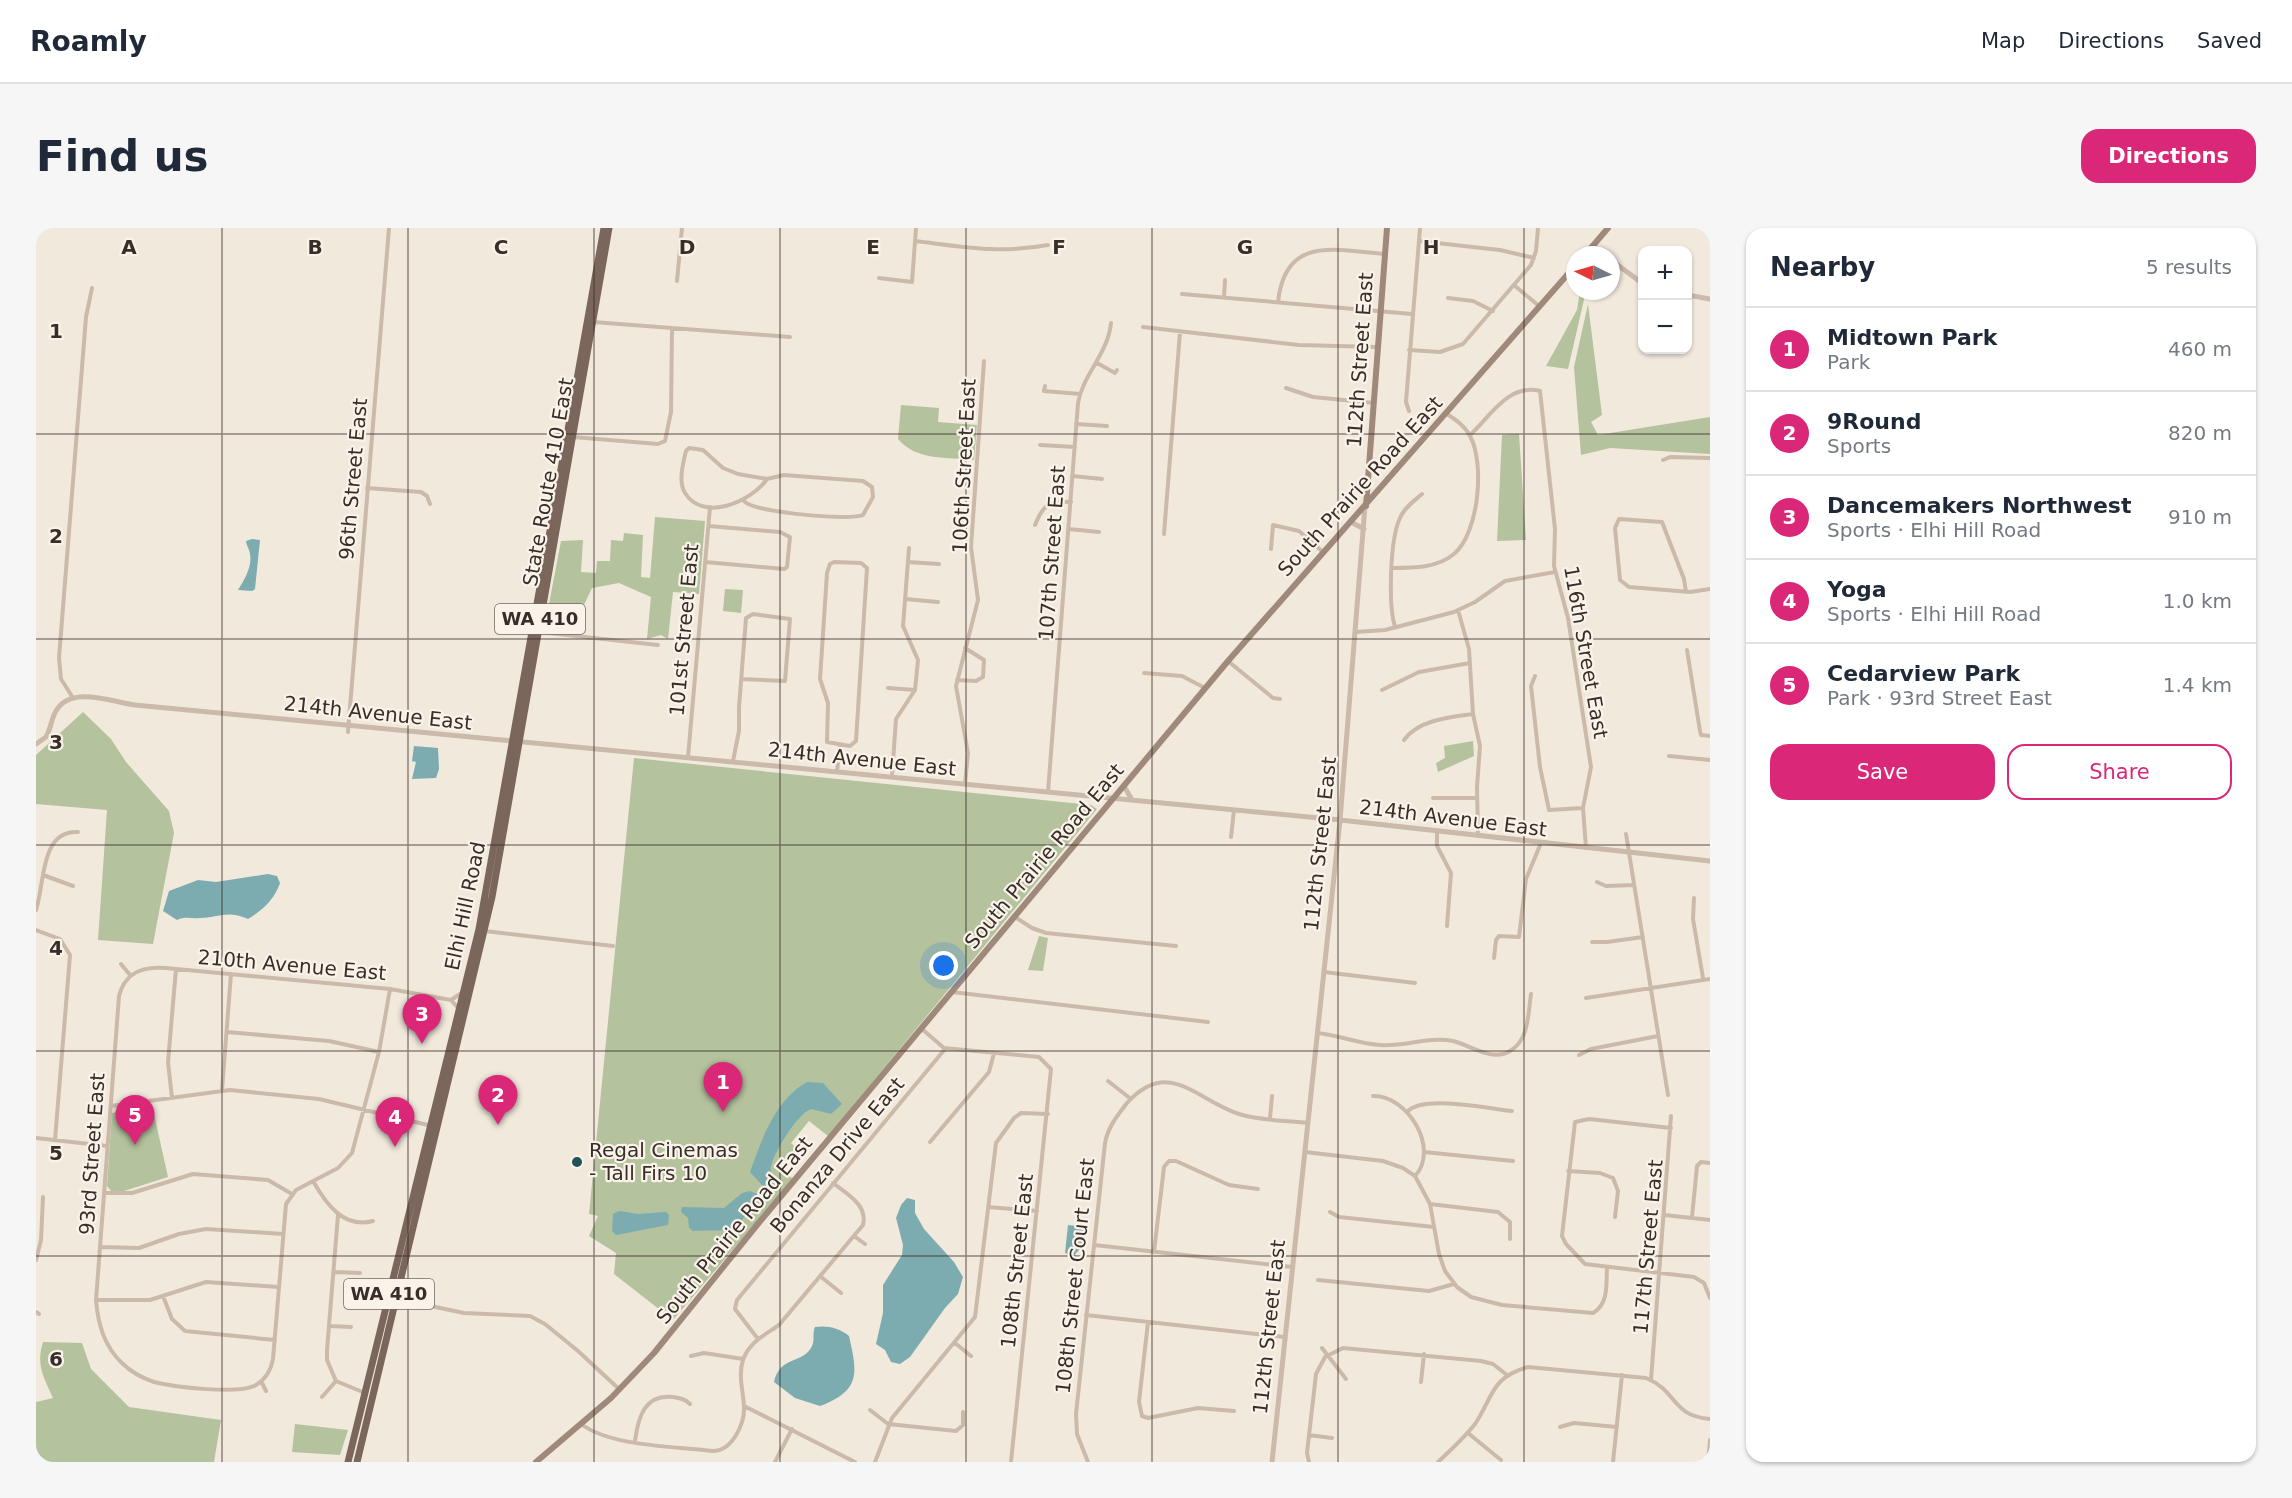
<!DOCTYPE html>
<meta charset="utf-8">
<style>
body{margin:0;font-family:"DejaVu Sans",sans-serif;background:#f6f6f7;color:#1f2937}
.controls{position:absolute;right:18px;top:18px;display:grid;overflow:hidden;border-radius:12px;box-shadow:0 2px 4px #0004}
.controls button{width:54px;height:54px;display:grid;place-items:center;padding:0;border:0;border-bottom:2px solid #e0e1e3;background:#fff;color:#1f2937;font:30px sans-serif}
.compass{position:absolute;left:1530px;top:18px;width:54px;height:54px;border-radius:50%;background:#fff;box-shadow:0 2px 4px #0004;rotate:275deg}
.you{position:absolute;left:908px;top:738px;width:21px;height:21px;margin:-15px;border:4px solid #fff;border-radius:50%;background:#1a73e8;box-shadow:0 0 0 9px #1a73e833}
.badge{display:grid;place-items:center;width:39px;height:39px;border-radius:50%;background:#db2777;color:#fff;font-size:20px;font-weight:700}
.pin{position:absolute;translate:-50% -50px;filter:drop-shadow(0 2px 3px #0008)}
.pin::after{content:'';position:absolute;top:32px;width:21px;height:18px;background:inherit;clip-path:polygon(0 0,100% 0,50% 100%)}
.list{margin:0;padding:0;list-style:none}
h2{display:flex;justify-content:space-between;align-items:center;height:78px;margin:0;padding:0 24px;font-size:26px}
h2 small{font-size:20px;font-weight:400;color:#747a83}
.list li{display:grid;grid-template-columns:39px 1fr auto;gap:18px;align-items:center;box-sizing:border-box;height:84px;padding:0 24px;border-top:2px solid #e0e1e3}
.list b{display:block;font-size:22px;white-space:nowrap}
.list p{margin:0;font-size:20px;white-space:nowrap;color:#747a83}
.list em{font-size:20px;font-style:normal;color:#747a83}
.actions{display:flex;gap:12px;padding:18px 24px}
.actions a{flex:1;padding:14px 0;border:2px solid #db2777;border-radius:18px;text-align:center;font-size:21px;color:#db2777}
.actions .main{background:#db2777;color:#fff}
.map{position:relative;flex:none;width:1674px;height:1234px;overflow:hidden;border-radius:18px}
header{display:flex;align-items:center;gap:36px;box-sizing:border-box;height:84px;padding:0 30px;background:#fff;border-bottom:2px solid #e0e1e3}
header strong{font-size:28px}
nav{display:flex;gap:33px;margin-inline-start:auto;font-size:21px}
.intro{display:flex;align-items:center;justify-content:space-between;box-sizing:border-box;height:144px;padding:0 36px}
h1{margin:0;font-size:42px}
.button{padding:15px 27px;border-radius:18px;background:#db2777;color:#fff;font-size:21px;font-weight:700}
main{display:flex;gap:36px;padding:0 36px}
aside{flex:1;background:#fff;border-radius:18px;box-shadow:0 2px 4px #0004}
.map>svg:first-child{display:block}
</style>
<header>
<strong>Roamly</strong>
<nav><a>Map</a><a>Directions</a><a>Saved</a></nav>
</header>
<div class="intro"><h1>Find us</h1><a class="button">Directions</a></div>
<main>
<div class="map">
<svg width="1674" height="1234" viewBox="0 0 1674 1234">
<rect width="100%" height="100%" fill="#f2e9dd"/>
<path fill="#b4c29d" d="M 1544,63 L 1550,63 L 1532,141 L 1510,138 L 1541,82 Z
M 1552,76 L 1566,187 L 1555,194 L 1562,207 L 1674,189 L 1674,226 L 1574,220 L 1545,227 L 1538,139 Z
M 865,177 L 903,180 L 902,194 L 941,197 L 938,232 C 912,229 880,233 862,211 Z
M 1483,206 L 1490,312 L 1461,313 L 1466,207 Z
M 619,289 L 669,293 L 663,366 L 637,364 L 632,411 L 625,407 L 611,411 L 615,369 L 583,355 L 556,360 L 538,398 L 509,397 L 525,313 L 547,312 L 545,344 L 560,345 L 561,333 L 574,333 L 575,312 L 587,313 L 588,305 L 607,307 L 605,349 L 614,350 Z
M 689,361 L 707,362 L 705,385 L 687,383 Z
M 47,484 L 75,511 L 90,534 L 133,583 L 138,605 L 117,716 L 62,712 L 71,582 L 0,576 L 0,527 Z
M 1437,513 L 1438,528 L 1402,544 L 1400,535 L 1409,530 L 1408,518 Z
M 598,530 L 1055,577 L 1061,581 L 792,908 L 773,893 L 755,915 L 761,920 L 744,940 L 757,951 L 637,1092 L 578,1046 L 580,1025 L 553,1008 L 562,988 L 553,986 Z
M 1003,708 L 1012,710 L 1007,743 L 992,742 Z
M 116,877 L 132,949 L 85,964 L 75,963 L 71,958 L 76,885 Z
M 7,1114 L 46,1115 L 55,1141 L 93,1179 L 185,1192 L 178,1234 L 0,1234 L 0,1174 L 17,1170 C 7,1148 0,1137 7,1114 Z
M 259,1196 L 312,1202 L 304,1227 L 256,1224 Z"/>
<path fill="#7cacb0" d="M 216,311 L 224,312 L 219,361 L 216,363 L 202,362 C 209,351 218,336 213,322 C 212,319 210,316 210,313 Z
M 378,518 L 402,520 L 403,541 L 400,550 L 376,551 L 380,534 L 376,533 Z
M 232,646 L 241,648 L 244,655 C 238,672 227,682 212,691 C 191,682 185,689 164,690 C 155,691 150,688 141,692 L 127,683 L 133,663 L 162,652 L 180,654 Z
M 771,854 L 787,855 L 806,876 L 795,886 L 775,881 C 761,886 739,923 735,938 C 733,944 738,950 737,957 L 730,961 L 714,944 C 726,911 739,872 771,854 Z
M 714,963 L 721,966 L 721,970 C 695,1009 704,1001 657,1003 L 653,1000 L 652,990 L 645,984 L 646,979 L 688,980 L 706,965 Z
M 871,970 L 879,972 L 879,985 L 888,1001 L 918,1034 L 927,1049 L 922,1066 L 909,1080 L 874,1129 L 864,1136 L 855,1134 L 849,1122 L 840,1116 L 847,1085 L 847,1057 L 866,1027 L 867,1017 L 860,990 L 865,977 Z
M 583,983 L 602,986 L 630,984 L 633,987 L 632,997 L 580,1007 L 576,1003 L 577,986 Z
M 1032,997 L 1049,999 L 1046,1019 L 1039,1026 L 1040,1030 L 1029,1025 Z
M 779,1099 C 791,1097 804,1100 813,1108 C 821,1144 826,1162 784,1178 L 759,1170 L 738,1154 C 744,1127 768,1136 776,1118 C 779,1112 776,1105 779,1099 Z"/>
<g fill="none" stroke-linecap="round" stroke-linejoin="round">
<path stroke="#cbbaa9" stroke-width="4" d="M 879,13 C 929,19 962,26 1012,17
M 1383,13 L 1464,22 L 1498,30
M 843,50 L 876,54 L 880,0
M 641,53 L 646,0
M 1479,58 L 1503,78
M 1146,66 L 1376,86
M 1188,69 L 1189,52
M 1412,70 L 1437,73 L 1457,83
M 1242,74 C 1249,7 1299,22 1349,26
M 557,94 L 754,109
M 1107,99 L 1263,117 L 1341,119
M 1373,122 L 1404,124 L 1427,116 L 1495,37 L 1500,23 L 1502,0
M 1061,135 L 1079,145 L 1081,142
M 1009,158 L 1008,163 L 1044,166
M 1250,160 L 1277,169 L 1338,175
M 1373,183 L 1370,174 L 1384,0
M 1040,196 L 1071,198
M 1434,207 C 1454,189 1472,155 1504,163 L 1519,301 L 1518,338 L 1532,390 L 1555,539 L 1547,580 L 1550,620
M 537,209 L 622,216 L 629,213 L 635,184 L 636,100
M 1004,217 L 1039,219
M 1627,232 L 1634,229 L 1674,230
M 1037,248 L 1066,251
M 331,260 L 385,264 L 391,268 L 394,276
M 708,273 C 715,284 813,293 827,287 L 837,269 L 836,259 L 827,253 L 748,247 L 731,251 L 702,246 L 687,240 L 667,222 L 653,220 L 650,223 C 647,235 642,254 649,265 C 668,295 716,273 731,251
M 999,297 C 1007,277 1013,272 1035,274
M 1033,301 L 1063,304
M 1128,306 L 1144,104
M 1235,321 L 1237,297 L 1263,303 L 1288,325
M 669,334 L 748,341 L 751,339 L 754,309 L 744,304 L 673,298
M 798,334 L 825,335 L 831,340 L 820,513 L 814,518 L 791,514 L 792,475 L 784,451 L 791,345 L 794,336 Z
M 872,334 L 903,336
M 1356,340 C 1378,340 1401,340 1418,326 C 1443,305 1449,235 1434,208 C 1429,198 1420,192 1411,186
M 1650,364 L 1648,351 L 1626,294 L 1583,291 L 1579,300 L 1584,352 L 1593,359 L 1654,364 L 1674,361
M 869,371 L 902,374
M 1422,382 L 1433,421 L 1437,486 L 1444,518 L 1441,559 L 1442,608
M 1359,399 C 1352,377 1354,311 1364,290 C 1368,280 1378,273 1386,266
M 503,404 L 622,417
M 1319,404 L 1349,402 L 1418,384 L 1439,374 L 1469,353 L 1519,344
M 1651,422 L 1664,503 L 1665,507 L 1674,508
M 1192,433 L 1237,470 L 1244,471
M 1108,445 L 1146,448 L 1169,460
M 1499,448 L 1495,458 L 1504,539 L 1513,582 L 1547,580
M 921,452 L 940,453 L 947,449 L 948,432 L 929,420
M 852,460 L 879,462
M 1346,462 L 1383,444 L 1434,435
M 37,470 L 25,451 L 23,430 L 50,89 L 56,60
M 312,504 L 353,0
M 1368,512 C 1382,492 1414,489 1437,486
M 1633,528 L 1674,532
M 652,529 L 674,279
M 697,533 L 703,503 L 703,479 L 710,390 L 717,386 L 754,391 L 749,453 L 705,451
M 801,543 L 804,518
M 856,548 L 860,491 L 879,462 L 882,432 L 867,398 L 873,320
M 929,556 L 932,525 L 920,458 L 942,372 L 935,319 L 948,133
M 1012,564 L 1042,175 C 1047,146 1072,126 1075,95
M 1397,570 L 1441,570
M 1401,603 L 1401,618 L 1415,645 L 1411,698
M 1590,606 L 1632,867
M 1195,609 L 1198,582
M 7,647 L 37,658
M 1561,654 L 1570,658 L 1598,657
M 1658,670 L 1657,691 L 1667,750
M 0,682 C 9,655 4,602 42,604
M 979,689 L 996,700 L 1010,705 L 1140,718
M 0,702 L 24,711 L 34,727 L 19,912
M 449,703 L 577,718
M 1556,714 L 1571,714 L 1607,709
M 1458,730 L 1460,712 L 1463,708 L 1483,709 L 1490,651 L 1505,615
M 85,736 L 94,747
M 1288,744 L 1379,755
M 354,761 L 343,824 L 316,925 L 302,940 L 260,962 L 250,976 L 237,1131 C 235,1142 230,1151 220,1157 C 203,1167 138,1159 118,1154 C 106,1150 95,1144 86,1135 C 68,1118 62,1096 60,1072 L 83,768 C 89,744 107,738 130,740 L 354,761 L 415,772
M 916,764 L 1172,794
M 1550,770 L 1674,751
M 422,780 L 415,772 L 427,764
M 886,801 L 908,820 L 1003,829 L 1015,841 L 975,1234
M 191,804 L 293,813 L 343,824
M 1281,805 C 1303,807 1323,816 1344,817 C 1369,819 1392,808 1417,813 C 1434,817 1456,834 1474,823 C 1493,812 1492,786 1495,766
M 1543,827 L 1555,821 L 1622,808
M 1072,853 L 1095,871
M 186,862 L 195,746
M 1337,868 C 1372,867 1404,921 1379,948
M 136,870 L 132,834 L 140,741
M 75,878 L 194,862 L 283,871 L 396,898
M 1371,884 C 1386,866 1453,881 1476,883
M 1234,890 L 1236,868
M 1635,900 L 1553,891 L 1539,894 L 1526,1008 L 1530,1016 L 1549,1036 L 1658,1049 L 1668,1055 L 1674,1070
M 0,910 L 71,918
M 894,914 L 953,844 L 958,825
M 1269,924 L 1347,933 L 1367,940 L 1379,948 L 1394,976 L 1403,1026 L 1409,1043 L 1421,1059 L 1435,1069 L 1466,1077 L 1557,1085 C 1573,1076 1570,1056 1571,1040
M 1388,924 L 1477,933
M 1532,943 L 1564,945 L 1577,950 L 1582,963 L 1579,989
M 277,953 C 290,976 308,1001 337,993
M 68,965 L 96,965 L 157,946 L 232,952 L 256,966
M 1394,976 L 1462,984 L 1474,994 L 1474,1011
M 952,979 L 1001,983
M 1294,984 L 1303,989 L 1398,999
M 1629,987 L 1674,992
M 1656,989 L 1661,938 L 1665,934 L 1674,935
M 818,1008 L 829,1016
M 1058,1017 L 1256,1039
M 64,1019 L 103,1020 L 143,1006 L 170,1001 L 247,1006
M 1118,1024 L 1128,939 L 1133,933 L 1140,933 L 1193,957 L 1222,961
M 0,1032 L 5,1012 L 7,969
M 299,1044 L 324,1045
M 784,1048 L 805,1065
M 1282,1052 L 1393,1063 L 1418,1056
M 127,1068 L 136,1091 L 149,1103 L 239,1112
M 361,1071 L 428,1085 L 494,1088 L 509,1096 L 542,1123 L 583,1161
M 60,1072 L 114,1072 L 170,1054 L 242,1059
M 0,1084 L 3,1086
M 1050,1087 L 1248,1109
M 1112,1094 L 1103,1174 L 1106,1188 L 1112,1190 L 1162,1180 L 1198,1183
M 294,1098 L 315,1099
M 722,1111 L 699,1081 L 701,1072 L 909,821
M 919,1115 L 935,1128
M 1286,1120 L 1310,1151
M 655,1128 L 668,1125 L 707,1131
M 1615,1152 L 1635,888
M 225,1153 L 230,1163
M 300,1153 L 291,1132 L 291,1122 L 302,987
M 300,1153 L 329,1165
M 1385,1154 L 1388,1126
M 286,1169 L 300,1153
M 708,1178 L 819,1234
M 834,1182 L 852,1196 L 920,1203 L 927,1197 L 927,1184
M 545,1196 C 576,1219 638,1218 677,1223 C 696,1223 709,1196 708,1178 C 707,1162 702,1147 707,1132 C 713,1114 729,1107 743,1097 L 827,997 C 832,977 811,966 797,955
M 1524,1199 L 1538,1195 L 1581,1199
M 1432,1205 L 1465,1232
M 1273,1207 L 1296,1210
M 599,1213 C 602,1190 608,1166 637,1169 C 644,1170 649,1171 654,1176
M 739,1234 L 756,1201
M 839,1234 L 856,1190 L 939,1089 L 960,915 L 978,890 L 985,885 L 1012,886
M 1052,1234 L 1041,1206 L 1040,1186 L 1069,915 C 1072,899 1081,888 1091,875 C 1133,829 1160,872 1203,886 C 1224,893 1249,892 1272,895
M 1273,1234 L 1271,1225 L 1280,1146 L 1289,1129 L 1307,1120 L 1445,1133 L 1457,1136 L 1471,1147
M 1402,1234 C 1415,1222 1428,1210 1439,1196 C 1457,1169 1455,1149 1492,1139 L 1610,1150 C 1642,1163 1635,1188 1674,1191
M 1577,1234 L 1586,1147
M 1672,1234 L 1674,1212"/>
<path stroke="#cbbaa9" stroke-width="5" d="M 1557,18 L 1569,27
M 1575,32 L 1606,55
M 1652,67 L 1674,71
M 1315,294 L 1328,301
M 0,516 L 10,509 C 15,501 15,491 20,483 C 35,457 76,474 99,477 L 1304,592 L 1674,633
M 1088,558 L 1096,572
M 1236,1234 L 1304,592 L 1329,278"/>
<path stroke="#9e897a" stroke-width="6" d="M 1549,27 L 1572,0
M 1330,278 L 1351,0
M 500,1234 L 575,1170 L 618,1125 L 721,997 L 1192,433 L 1539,38"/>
<path stroke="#7a665a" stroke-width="7" d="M 312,1234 L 443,701 L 568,0
M 321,1234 L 456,669 L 573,0"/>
</g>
<path fill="none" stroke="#382e29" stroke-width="1.5" stroke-opacity="0.55" d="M 186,0 L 186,1234M 372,0 L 372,1234M 558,0 L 558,1234M 744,0 L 744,1234M 930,0 L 930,1234M 1116,0 L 1116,1234M 1302,0 L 1302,1234M 1488,0 L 1488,1234M 0,206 L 1674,206M 0,411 L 1674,411M 0,617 L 1674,617M 0,823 L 1674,823M 0,1028 L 1674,1028"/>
<circle fill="#1e535a" stroke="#faf3ea" stroke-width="2" cx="541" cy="934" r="6"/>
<g text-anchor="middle" stroke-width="4.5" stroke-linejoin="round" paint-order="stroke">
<g fill="#faf3ea" stroke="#726963" stroke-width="1.5">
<rect x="459" y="376" width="90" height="30" rx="4.5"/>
<rect x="308" y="1051" width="90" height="30" rx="4.5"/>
</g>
<g font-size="18" font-weight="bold" fill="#382e29">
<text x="504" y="397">WA 410</text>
<text x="353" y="1072">WA 410</text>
</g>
<g font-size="20" fill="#382e29" stroke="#faf3ea">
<text transform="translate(1324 132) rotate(-86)" y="7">112th Street East</text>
<text transform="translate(928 238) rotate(-87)" y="7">106th Street East</text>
<text transform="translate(317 251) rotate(-85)" y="7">96th Street East</text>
<text transform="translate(512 254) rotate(-80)" y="7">State Route 410 East</text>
<text transform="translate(1324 258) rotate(-48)" y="7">South Prairie Road East</text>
<text transform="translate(1016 325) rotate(-86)" y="7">107th Street East</text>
<text transform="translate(648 402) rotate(-85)" y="7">101st Street East</text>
<text transform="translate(1550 424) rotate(80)" y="7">116th Street East</text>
<text transform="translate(342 485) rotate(6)" y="7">214th Avenue East</text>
<text transform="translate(826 531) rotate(6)" y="7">214th Avenue East</text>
<text transform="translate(1417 590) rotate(7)" y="7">214th Avenue East</text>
<text transform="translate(1284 616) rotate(-84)" y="7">112th Street East</text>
<text transform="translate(1008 628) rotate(-50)" y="7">South Prairie Road East</text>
<text transform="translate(429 678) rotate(-78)" y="7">Elhi Hill Road</text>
<text transform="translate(256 737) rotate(5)" y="7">210th Avenue East</text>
<text transform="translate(56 926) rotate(-86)" y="7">93rd Street East</text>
<text transform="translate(801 927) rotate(-50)" y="7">Bonanza Drive East</text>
<text transform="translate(698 1002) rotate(-51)" y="7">South Prairie Road East</text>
<text transform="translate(1612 1019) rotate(-85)" y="7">117th Street East</text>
<text transform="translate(981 1033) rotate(-84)" y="7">108th Street East</text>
<text transform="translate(1039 1048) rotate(-84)" y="7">108th Street Court East</text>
<text transform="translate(1233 1099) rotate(-84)" y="7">112th Street East</text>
</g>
<g font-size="20" fill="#382e29" stroke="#faf3ea" text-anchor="start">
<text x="553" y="929">Regal Cinemas<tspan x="553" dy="23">- Tall Firs 10</tspan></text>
</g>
</g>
<g font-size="20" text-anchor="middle" font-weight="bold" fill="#382e29" stroke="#faf3ea" stroke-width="4.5" stroke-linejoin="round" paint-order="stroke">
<text x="93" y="26">A</text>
<text x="279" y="26">B</text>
<text x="465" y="26">C</text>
<text x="651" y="26">D</text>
<text x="837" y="26">E</text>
<text x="1023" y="26">F</text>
<text x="1209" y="26">G</text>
<text x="1395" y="26">H</text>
<text x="20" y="110">1</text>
<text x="20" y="315">2</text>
<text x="20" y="521">3</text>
<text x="20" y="727">4</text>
<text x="20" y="932">5</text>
<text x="20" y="1138">6</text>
</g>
</svg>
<div class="controls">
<button>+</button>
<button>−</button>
</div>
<svg class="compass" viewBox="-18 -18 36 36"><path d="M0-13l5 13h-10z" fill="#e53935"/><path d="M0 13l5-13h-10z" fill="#747a83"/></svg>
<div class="you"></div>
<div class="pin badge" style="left:687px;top:884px">1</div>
<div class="pin badge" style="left:462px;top:897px">2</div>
<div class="pin badge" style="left:386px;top:816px">3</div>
<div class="pin badge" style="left:359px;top:919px">4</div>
<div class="pin badge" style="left:99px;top:917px">5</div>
</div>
<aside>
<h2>Nearby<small>5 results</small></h2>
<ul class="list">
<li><span class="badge">1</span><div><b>Midtown Park</b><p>Park</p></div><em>460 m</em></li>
<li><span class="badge">2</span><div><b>9Round</b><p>Sports</p></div><em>820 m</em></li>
<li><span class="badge">3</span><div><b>Dancemakers Northwest</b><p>Sports · Elhi Hill Road</p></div><em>910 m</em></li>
<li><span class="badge">4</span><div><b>Yoga</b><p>Sports · Elhi Hill Road</p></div><em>1.0 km</em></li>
<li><span class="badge">5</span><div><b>Cedarview Park</b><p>Park · 93rd Street East</p></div><em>1.4 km</em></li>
</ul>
<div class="actions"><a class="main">Save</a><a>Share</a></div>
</aside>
</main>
